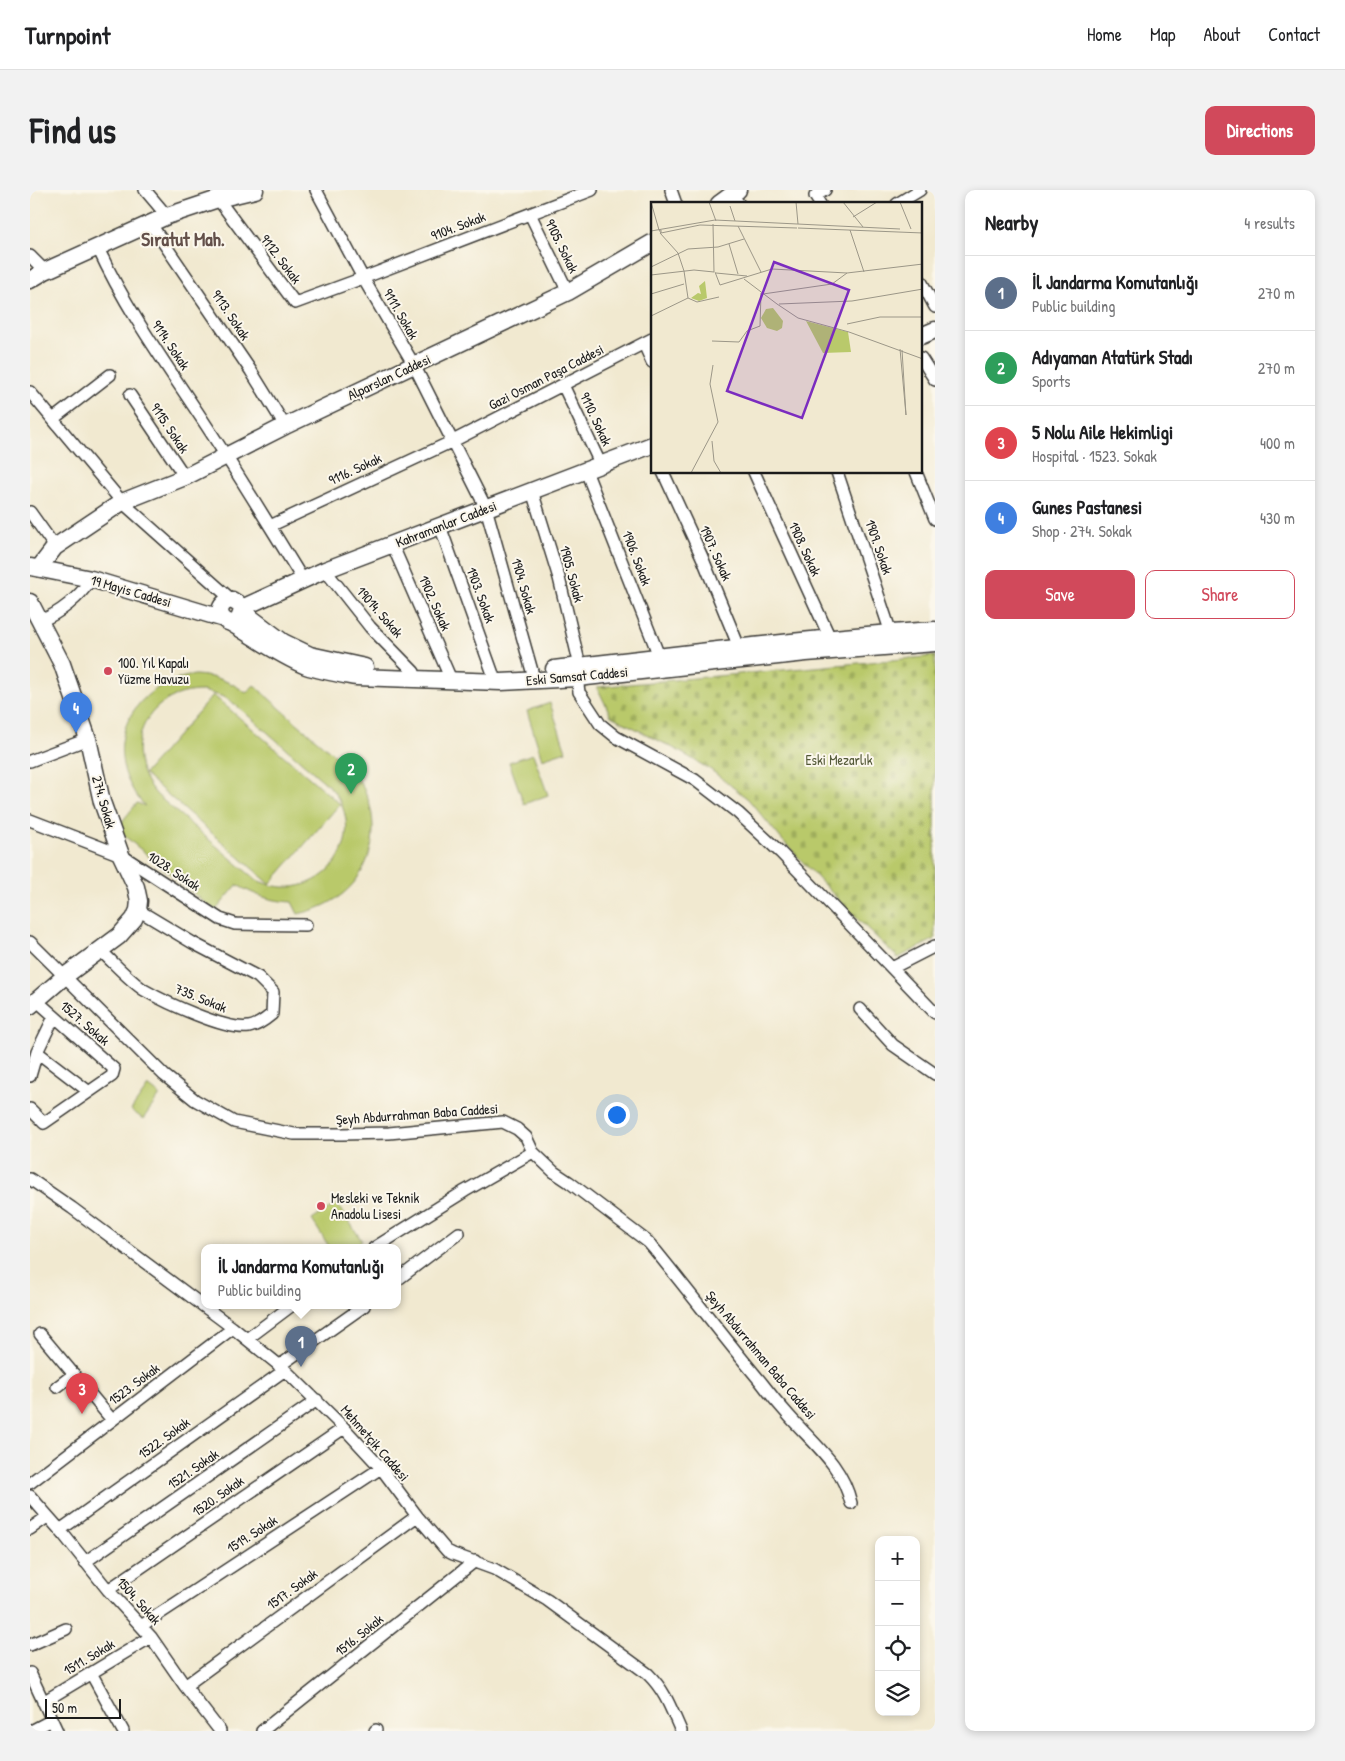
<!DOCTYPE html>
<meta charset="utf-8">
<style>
body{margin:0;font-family:"Patrick Hand",sans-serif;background:#f2f2f2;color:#202124}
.controls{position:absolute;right:15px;bottom:15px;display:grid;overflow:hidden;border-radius:10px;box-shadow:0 2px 8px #0003}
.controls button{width:45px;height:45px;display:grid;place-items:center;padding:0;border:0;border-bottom:1px solid #e0e0e0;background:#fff;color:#202124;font:25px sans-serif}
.scale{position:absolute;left:15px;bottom:12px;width:76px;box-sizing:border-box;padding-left:5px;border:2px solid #1c1c1c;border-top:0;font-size:14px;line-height:18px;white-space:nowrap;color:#1c1c1c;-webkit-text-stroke:4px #fbf7ec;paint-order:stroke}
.you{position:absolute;left:586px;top:924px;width:18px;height:18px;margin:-12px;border:4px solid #fff;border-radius:50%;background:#1a73e8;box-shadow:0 0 0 8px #1a73e833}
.badge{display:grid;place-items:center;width:32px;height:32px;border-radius:50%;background:#d1495b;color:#fff;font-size:16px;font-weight:700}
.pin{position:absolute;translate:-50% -41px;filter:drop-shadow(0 1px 2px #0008)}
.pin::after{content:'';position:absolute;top:26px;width:18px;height:15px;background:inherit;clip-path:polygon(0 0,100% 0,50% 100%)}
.popup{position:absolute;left:171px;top:1054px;width:200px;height:65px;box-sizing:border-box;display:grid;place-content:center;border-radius:10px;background:#fff;filter:drop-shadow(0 1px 4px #0005);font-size:16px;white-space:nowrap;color:#757577}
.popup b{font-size:19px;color:#202124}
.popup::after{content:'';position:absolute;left:50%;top:100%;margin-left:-10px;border:10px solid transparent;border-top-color:#fff}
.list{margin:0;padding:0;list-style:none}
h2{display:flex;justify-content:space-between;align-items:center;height:65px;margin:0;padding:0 20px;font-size:21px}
h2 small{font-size:16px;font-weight:400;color:#757577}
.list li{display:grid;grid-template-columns:32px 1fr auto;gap:15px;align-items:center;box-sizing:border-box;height:75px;padding:0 20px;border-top:1px solid #e0e0e0}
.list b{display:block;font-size:19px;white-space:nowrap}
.list p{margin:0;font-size:16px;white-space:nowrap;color:#757577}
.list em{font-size:16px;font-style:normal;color:#757577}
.actions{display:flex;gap:10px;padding:15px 20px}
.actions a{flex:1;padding:11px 0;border:1px solid #d1495b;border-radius:10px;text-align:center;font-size:18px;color:#d1495b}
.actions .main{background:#d1495b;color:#fff}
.icon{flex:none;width:28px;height:28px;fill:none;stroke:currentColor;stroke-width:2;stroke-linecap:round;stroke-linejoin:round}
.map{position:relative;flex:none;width:905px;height:1541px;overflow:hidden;border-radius:10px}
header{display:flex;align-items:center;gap:30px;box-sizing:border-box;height:70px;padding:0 25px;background:#fff;border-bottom:1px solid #e0e0e0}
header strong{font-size:24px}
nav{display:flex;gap:28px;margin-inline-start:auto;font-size:18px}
.intro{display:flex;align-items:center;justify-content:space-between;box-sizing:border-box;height:120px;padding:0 30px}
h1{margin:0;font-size:35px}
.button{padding:12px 22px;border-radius:10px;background:#d1495b;color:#fff;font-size:18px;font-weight:700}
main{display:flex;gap:30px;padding:0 30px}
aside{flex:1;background:#fff;border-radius:10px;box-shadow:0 2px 8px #0003}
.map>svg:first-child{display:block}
</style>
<header>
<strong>Turnpoint</strong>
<nav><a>Home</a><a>Map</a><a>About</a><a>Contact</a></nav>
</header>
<div class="intro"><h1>Find us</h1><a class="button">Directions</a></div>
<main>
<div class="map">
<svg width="905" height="1541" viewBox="0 0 905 1541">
<defs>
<pattern id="cemetery-stones" width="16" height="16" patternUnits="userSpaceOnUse" patternTransform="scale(1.25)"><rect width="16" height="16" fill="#b9c96b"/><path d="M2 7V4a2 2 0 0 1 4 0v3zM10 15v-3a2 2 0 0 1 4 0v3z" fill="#9eac5c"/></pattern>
</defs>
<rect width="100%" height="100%" fill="#fbf7ec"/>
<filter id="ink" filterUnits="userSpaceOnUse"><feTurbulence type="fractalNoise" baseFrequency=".02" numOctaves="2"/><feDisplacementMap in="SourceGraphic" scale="10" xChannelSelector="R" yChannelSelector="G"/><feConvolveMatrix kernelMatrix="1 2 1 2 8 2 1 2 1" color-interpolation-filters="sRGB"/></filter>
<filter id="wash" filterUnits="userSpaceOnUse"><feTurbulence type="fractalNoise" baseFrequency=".0096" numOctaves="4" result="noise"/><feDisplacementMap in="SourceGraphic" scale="20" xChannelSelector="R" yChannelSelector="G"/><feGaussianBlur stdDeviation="1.12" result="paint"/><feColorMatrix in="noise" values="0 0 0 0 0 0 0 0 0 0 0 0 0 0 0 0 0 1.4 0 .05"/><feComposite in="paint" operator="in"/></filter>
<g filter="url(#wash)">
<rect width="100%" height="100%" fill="#f1e9d0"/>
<path fill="url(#cemetery-stones)" stroke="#6a7244" d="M 905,466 L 905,749 L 868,768 L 817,719 L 753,651 L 718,609 L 681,580 L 647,560 L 581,526 L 567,497 Z"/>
<path fill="#b9c96b" stroke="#6a7244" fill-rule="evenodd" d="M 165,485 C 184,486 201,491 216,503 L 224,495 C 243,512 262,529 281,545 C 296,558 311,569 324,584 C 345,609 349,648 334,677 C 321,704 296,718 268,724 L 262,712 C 240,711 225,705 207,695 L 185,721 L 86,639 L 107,613 L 115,616 C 67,564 97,494 165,485 ZM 173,501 L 194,507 L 206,515 L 299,596 C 347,648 288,722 225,689 L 128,606 C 87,564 114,500 173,501 Z
M 183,505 L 310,614 L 240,694 L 114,584 Z
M 520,513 L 536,561 L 512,569 L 497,521 Z
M 503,564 L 518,605 L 494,614 L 479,572 Z
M 118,896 L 130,905 L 113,929 L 101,920 Z
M 307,1013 L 332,1051 L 321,1058 L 300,1058 L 282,1030 Z"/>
</g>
<g filter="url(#ink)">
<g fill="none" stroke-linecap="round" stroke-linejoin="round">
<g stroke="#3c3b37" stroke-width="14">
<path id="street" d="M 115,0 L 137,26
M 286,0 L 333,88 L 384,175 L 456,318 L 502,481
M 641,0 L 646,14
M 702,5 L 709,14
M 188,9 L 265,113 L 333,88 L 562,0
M 790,14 L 785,6 L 795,0
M 867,14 L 890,0
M 500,24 L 538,102
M 120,33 L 221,181 L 255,236
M 68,58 C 96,119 135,173 172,229 C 207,282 240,336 273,390
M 0,66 L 15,81
M 891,91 L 905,117
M 614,154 L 622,172
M 891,168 L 905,190
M 533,195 L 571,275
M 0,202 L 92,312 L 202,410
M 100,205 L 155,287
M 23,229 L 80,185
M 556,281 L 629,466
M 633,282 L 672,367 L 709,457
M 724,282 L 800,448
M 807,282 L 861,443
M 886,282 L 905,329
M 502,301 L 529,388 L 550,476 L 547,488 L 549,502 L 570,534 L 586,547 L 665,590 L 708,623 L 750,662 L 905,823
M 0,322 L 25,357
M 240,336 L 423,251 L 622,149
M 410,336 L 463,484
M 362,354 L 419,485
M 295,380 L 340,437 L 384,482
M 10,431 C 30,423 49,408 61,389
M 0,571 L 58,549
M 0,630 L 91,665 L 190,729 L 205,734 L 276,735
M 0,752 L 134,885 L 165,910 L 204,932 L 264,944 L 312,944 L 359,943 L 473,932 L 487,939 L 496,947 L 503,962 L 524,982 L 539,992 L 618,1052 L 625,1060 C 661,1104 695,1149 731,1192 C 740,1204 750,1216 760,1227 C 785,1255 812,1275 821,1313
M 71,761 C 84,773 99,790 114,800 C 135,812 196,841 219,837 C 227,836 236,829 242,824 L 243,802 L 228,787 L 163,753 L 108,720
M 862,778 L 905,756
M 830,819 L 863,855 L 905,884
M 7,862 L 58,901
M 0,886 L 7,862 L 24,827
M 0,919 L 14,933 L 82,886 L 84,879 L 6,810
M 0,989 L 42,1018 L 203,1138 L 255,1180 L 314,1238 L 351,1278 L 387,1326 L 417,1361 L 423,1364 L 464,1379 L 517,1410 L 618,1484 C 636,1502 641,1519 651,1541
M 344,1058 L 435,1001 L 503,962
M 367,1090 L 429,1043
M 10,1144 L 82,1230
M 217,1149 L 261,1116
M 249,1176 L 334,1116
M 27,1197 L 44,1184
M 0,1293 L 203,1138
M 0,1306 L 30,1340 L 78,1400 L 121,1447 L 155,1496 L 190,1541
M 0,1339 L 17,1327
M 30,1340 L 255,1180
M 55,1372 L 287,1210
M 78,1400 L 314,1238
M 111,1436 L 351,1278
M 0,1455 L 36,1439
M 0,1483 L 27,1541
M 61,1483 L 93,1541
M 155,1496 L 387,1326
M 13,1512 L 121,1447
M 1,1541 L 22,1530
M 232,1541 L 445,1371
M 345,1541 L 346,1540"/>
</g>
<g stroke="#3c3b37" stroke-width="19">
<path id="secondary" d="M 689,14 L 708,0
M 0,90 L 15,81 L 137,26 L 188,9 L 225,0
M 891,146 L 905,140
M 1,377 L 61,389 L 191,428
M 9,378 L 25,357 L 92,312 L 155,287 L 255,236 L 538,102 L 622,53
M 0,412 L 32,474 L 58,549 L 72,612 L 91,665 L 106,697 L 109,711 L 108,720 L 104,729 L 89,746 L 35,786 L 0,816
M 212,418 L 295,380 L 622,255
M 212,421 L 253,452 L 280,465 L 335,477
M 201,433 L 208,431 L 212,421 L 210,415 L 202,410 C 187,412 186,429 201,433 C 225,447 250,466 276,476 C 292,481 310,484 326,487 L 471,492 L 547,488 L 776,463 L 905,453
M 524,479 C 651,464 778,448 905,440"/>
</g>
<use href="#street" stroke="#fff" stroke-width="11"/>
<use href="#secondary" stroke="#fff" stroke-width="16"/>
</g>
</g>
<g fill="#d1495b" stroke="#fbf7ec" stroke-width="2">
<circle cx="78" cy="481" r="5"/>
<circle cx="291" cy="1016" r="5"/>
</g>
<g text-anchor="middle" stroke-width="4" stroke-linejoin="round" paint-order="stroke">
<g font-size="14" fill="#1c1c1c" stroke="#fbf7ec">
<text transform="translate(428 36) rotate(-21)" y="5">9104. Sokak</text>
<text transform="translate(532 56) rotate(64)" y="5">9105. Sokak</text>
<text transform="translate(251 69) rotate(53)" y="5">9112. Sokak</text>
<text transform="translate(371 124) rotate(60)" y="5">9111. Sokak</text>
<text transform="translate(201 125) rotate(56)" y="5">9113. Sokak</text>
<text transform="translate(141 155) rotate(56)" y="5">9114. Sokak</text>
<text transform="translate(359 187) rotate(-25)" y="5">Alparslan Caddesi</text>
<text transform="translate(516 187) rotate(-27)" y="5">Gazi Osman Paşa Caddesi</text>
<text transform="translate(566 229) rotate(65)" y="5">9110. Sokak</text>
<text transform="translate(140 238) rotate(56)" y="5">9115. Sokak</text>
<text transform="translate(325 279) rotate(-25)" y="5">9116. Sokak</text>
<text transform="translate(416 334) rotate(-21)" y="5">Kahramanlar Caddesi</text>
<text transform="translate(849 357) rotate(71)" y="5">1909. Sokak</text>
<text transform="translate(775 359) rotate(65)" y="5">1908. Sokak</text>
<text transform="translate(686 363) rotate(66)" y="5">1907. Sokak</text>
<text transform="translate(607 368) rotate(69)" y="5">1906. Sokak</text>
<text transform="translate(542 384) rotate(75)" y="5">1905. Sokak</text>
<text transform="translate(494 396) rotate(74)" y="5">1904. Sokak</text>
<text transform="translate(101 401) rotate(16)" y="5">19 Mayis Caddesi</text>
<text transform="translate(451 405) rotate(70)" y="5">1903. Sokak</text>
<text transform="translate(405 413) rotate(66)" y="5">1902. Sokak</text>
<text transform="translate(350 422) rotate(49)" y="5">19014. Sokak</text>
<text transform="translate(547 486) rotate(-5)" y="5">Eski Samsat Caddesi</text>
<text transform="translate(74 612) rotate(74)" y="5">274. Sokak</text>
<text transform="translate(144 681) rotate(33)" y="5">1028. Sokak</text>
<text transform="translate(171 808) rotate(22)" y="5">735. Sokak</text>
<text transform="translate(55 833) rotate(41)" y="5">1527. Sokak</text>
<text transform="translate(387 924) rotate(-4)" y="5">Şeyh Abdurrahman Baba Caddesi</text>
<text transform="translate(731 1165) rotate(50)" y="5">Şeyh Abdurrahman Baba Caddesi</text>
<text transform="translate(104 1194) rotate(-37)" y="5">1523. Sokak</text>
<text transform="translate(134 1248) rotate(-36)" y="5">1522. Sokak</text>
<text transform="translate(345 1253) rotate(49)" y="5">Mehmetçik Caddesi</text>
<text transform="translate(163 1279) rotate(-35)" y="5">1521. Sokak</text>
<text transform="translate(188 1306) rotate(-35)" y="5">1520. Sokak</text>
<text transform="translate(222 1344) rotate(-33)" y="5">1519. Sokak</text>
<text transform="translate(262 1399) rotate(-36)" y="5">1517. Sokak</text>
<text transform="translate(109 1411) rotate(48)" y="5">1504. Sokak</text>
<text transform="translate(329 1445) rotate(-39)" y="5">1516. Sokak</text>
<text transform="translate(59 1467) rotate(-31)" y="5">1511. Sokak</text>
</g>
<g font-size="14" fill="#1c1c1c" stroke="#fbf7ec" text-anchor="start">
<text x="88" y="478">100. Yıl Kapalı<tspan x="88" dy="16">Yüzme Havuzu</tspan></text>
<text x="301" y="1013">Mesleki ve Teknik<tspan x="301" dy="16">Anadolu Lisesi</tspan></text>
</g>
<g font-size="14" fill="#535938" stroke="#fbf7ec">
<text x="809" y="575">Eski Mezarlık</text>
</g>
<g font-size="19" font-weight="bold" fill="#63504a" stroke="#fbf7ec">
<text x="153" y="56">Sıratut Mah.</text>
</g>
</g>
<g transform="translate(621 12)">
<rect width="271" height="271" fill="#f1e9d0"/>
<path d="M 54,79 L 56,96 L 48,99 L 40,96 L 47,91 L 50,92 L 48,84 Z" fill="#b9c96b"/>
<path d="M 155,119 L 197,130 L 200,150 L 172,151 Z" fill="#b9c96b"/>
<path d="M 122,106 L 132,119 L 131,126 L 126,129 L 116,126 L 110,116 L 115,107 Z" fill="#b9c96b"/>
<path fill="none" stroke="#9c9788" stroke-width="1" d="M 0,0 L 8,28M 58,0 L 65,19M 145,0 L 147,22M 192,0 L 212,25M 249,0 L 260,27M 79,4 L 84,19M 202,15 L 226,0M 62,22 L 63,70M 87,24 L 110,70M 147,26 L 272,31M 199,28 L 213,70M 0,29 L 64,18 L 249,27M 9,31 L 27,51 L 33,69M 10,31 L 8,28 L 10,28 L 10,31 L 49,23 L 146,26M 78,42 L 87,72M 0,65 L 37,47 L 67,45 L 93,37M 33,69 L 37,96M 64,70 L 69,83 L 121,67 L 196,71 L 272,62M 65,71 L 96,74M 0,73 L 43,68 L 63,70M 93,77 L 126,102M 0,92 L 33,82M 112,92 L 181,82 L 196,71M 126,102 L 147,116 L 198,130 L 272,157M 128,102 L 201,99 L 272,87M 0,114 L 37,96 L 46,100 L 68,95M 196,122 L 229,115 L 272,115M 61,139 L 88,140 L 96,129 L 109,124 L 110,91M 249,147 L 255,213 L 251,148M 61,239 L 63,259 L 70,271M 40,271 L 67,220 L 59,182 L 62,163"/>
<path fill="#7b2cbf" fill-opacity="0.15" stroke="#7b2cbf" stroke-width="2.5" d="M 123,60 L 198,88 L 151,216 L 76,189 Z"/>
<rect width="271" height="271" fill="none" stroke="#1c1c1c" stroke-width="2.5"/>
</g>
</svg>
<div class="controls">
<button>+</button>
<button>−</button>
<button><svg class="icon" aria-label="locate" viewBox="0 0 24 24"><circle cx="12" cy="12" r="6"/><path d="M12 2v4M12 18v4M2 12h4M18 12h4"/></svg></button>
<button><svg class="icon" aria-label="layers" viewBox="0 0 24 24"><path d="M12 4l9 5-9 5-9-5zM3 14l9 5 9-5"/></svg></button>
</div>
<div class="scale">50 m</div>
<div class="you"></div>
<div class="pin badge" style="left:271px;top:1177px;background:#5c6f8a">1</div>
<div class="popup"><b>İl Jandarma Komutanlığı</b>Public building</div>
<div class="pin badge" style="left:321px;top:604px;background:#2e9e5b">2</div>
<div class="pin badge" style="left:52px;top:1224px;background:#e0444e">3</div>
<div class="pin badge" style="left:46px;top:543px;background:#3f7fe0">4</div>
</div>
<aside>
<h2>Nearby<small>4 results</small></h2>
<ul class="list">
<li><span class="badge" style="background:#5c6f8a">1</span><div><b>İl Jandarma Komutanlığı</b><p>Public building</p></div><em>270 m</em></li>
<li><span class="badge" style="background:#2e9e5b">2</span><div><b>Adıyaman Atatürk Stadı</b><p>Sports</p></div><em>270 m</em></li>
<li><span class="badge" style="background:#e0444e">3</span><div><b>5 Nolu Aile Hekimligi</b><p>Hospital · 1523. Sokak</p></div><em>400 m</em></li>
<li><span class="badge" style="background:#3f7fe0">4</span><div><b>Gunes Pastanesi</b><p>Shop · 274. Sokak</p></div><em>430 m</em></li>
</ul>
<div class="actions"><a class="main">Save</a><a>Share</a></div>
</aside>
</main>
